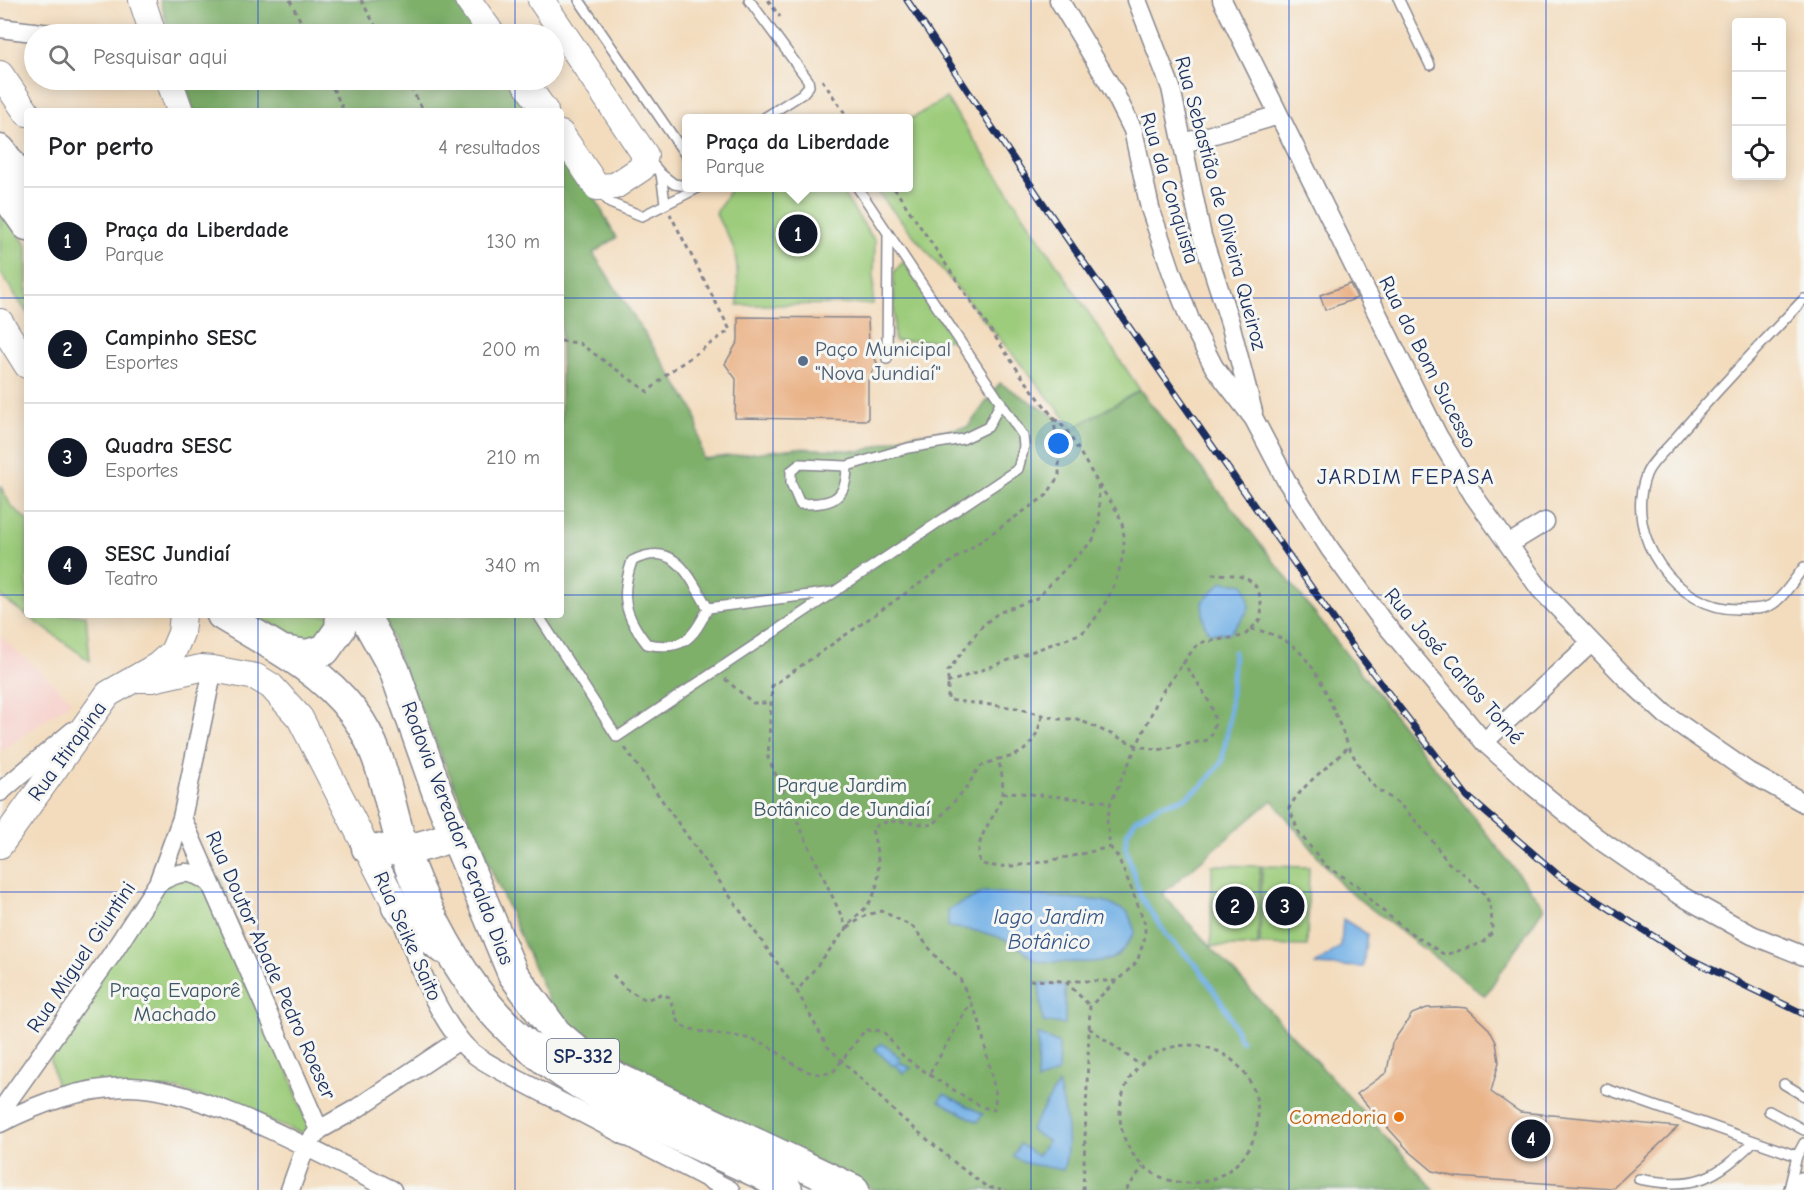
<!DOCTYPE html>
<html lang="pt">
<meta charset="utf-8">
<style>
body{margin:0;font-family:"Comic Neue",sans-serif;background:#f2f2f2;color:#202124}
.controls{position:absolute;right:18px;top:18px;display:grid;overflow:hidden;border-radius:6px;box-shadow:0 3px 15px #0003}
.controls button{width:54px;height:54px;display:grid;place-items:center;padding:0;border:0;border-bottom:2px solid #e0e0e0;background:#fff;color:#202124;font:30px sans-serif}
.you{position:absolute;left:1059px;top:444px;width:21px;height:21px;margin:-15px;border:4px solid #fff;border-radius:50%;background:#1a73e8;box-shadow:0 0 0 9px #1a73e833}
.badge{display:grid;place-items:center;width:39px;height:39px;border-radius:50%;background:#111827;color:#fff;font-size:20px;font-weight:700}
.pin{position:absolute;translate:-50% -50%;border:3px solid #fff;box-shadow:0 2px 6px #0006}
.popup{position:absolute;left:682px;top:114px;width:231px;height:78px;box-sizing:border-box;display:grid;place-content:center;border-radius:6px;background:#fff;filter:drop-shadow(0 2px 4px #0005);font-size:20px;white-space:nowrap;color:#757577}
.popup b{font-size:22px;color:#202124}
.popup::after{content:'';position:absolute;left:50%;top:100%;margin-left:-12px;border:12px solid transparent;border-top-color:#fff}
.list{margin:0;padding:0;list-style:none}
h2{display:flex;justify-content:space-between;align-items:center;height:78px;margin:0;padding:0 24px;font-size:26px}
h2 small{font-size:20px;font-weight:400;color:#757577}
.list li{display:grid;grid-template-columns:39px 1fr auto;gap:18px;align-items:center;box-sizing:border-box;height:108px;padding:0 24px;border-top:2px solid #e0e0e0}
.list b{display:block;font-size:22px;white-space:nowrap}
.list p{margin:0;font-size:20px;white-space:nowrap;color:#757577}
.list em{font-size:20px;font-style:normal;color:#757577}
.icon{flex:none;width:33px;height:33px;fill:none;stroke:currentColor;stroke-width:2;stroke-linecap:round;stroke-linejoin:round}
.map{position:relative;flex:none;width:1804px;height:1190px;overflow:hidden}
.search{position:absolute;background:#fff;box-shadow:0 3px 15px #0003;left:24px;top:24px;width:540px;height:66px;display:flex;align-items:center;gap:15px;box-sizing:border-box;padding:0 21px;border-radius:33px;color:#757577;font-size:22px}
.panel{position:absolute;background:#fff;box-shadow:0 3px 15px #0003;left:24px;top:108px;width:540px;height:510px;border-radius:6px}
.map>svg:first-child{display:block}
</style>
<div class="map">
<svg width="1804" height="1190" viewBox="0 0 1804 1190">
<rect width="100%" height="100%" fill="#f6f6f2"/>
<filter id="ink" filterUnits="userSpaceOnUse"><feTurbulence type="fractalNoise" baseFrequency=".0167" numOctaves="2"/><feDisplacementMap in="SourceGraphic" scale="12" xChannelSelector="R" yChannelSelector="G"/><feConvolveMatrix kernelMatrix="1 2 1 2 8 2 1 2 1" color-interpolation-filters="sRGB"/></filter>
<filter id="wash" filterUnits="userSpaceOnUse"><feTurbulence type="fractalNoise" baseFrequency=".008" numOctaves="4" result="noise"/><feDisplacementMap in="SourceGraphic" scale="24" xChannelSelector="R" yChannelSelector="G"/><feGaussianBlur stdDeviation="1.35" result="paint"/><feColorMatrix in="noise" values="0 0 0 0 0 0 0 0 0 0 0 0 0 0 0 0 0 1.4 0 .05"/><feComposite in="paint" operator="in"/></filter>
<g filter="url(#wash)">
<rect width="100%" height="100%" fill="#f3dcbd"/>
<path fill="#f7d0cb" d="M 0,636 L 72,701 L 0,752 Z"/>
<path fill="#9dcc7b" stroke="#5c7e6c" stroke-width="1.5" d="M 946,98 L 1140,390 L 1074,428 L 874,188 L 909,188 L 909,120 Z
M 731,188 L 839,188 L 875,241 L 873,304 L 738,305 C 737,286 739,265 733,247 C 729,235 720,226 716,213 Z
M 0,209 L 27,246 L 27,313 L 0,272 Z
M 904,261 L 953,340 L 894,341 L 894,272 Z
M 0,485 L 11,506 L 27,520 L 27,615 L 86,615 L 90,661 L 0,596 Z
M 252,615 L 332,615 L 315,643 Z
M 1212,865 L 1260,866 L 1258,946 L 1211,946 Z
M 1262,866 L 1309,867 L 1307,946 L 1260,945 Z
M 164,868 L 203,868 L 221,880 L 304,1115 L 319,1139 L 178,1089 L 58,1092 L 51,1061 L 53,1028 Z"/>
<path fill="#7eb06b" stroke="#4c7064" stroke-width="1.5" d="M 160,0 L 454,0 L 479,34 L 170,34 Z
M 184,80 L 512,80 L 535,111 L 194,111 Z
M 561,147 L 587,182 L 616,238 L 593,253 L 695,412 L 703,459 L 796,448 L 863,451 L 909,435 L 968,427 L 1000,383 L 1074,428 L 1140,390 L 1544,907 L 1485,996 L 1344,888 L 1272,800 L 1162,894 L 1435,1190 L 873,1190 L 707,1108 L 555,1015 L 400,662 L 384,615 L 561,615 Z"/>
<path fill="#73b1e6" stroke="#4770a2" stroke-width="1.5" d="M 1222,582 L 1244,584 C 1255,612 1246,613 1230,633 L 1210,633 L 1204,624 L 1202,602 Z
M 984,892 L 1103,901 L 1128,912 L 1135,932 C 1129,941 1123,953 1113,958 C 1098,965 1054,962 1036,961 C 1008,935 985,931 948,927 L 948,910 Z
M 1343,919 L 1367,934 L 1363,967 L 1315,965 L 1341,946 Z
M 1039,983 L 1065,986 L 1065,1024 L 1043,1022 Z
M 1038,1034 L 1059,1044 L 1058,1072 L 1037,1082 Z
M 882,1043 L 900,1058 L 899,1062 L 911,1068 L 903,1074 L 896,1064 L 893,1066 L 875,1049 Z
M 1058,1084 C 1066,1111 1072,1143 1063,1170 L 1025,1163 L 1013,1156 L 1020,1144 L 1037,1156 L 1048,1141 L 1030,1130 Z
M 944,1094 L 983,1114 L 978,1122 L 939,1101 Z"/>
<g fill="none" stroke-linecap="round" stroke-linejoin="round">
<path stroke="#73b1e6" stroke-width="5" d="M 1234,652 L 1229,721 L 1222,762 L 1203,785 L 1185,798 L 1160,805 L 1136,819 L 1127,833 L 1125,846 L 1141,897 L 1167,936 L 1198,967 L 1226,1009 L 1241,1041"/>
</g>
<g id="blocks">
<path fill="#eab489" d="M 1350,284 L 1357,298 L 1325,310 L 1320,295 Z
M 738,317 L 868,318 L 869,345 L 877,363 L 868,380 L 868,420 L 735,418 L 736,379 L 725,364 L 738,341 Z
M 1456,1007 L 1467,1008 L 1489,1029 L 1496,1042 L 1499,1062 L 1491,1092 L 1520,1112 L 1678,1127 L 1613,1188 L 1456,1177 L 1433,1171 L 1408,1150 L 1357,1094 L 1387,1072 L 1392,1043 L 1412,1014 L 1427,1008 Z"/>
</g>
</g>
<g filter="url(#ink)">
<use href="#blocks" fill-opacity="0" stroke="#87868e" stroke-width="1.5"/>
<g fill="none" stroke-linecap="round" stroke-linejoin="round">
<g stroke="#87868e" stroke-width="12">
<path id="lane" d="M 579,0 L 687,157
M 749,0 L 808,80 L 809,86 L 802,94 L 764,118
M 1399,0 L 1430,65
M 647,158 L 661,174 L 665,203
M 661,174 L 674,184 L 687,186
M 600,191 L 610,203 L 642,216 L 698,188
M 1804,299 C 1760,345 1716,391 1674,440 C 1666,450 1650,463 1646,475 C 1623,536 1676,611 1740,609 C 1751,609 1762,610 1771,605 C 1784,598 1795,578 1804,567
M 887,359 L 888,235
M 847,466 C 847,501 831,504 800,504 L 791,483 L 791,471 L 800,464 L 847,466 L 908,448 L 963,439 L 988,427 L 1001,402
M 708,608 C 689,576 675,539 632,561 C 620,596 624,615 647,644 C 683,651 693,639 708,608 L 833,592
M 538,615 L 617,737 L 1018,469 L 1024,447 L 1023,436 L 858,188
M 1784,1084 L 1804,1096
M 1606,1089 L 1797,1156
M 1769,1111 L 1804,1130
M 1639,1179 C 1695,1190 1715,1179 1754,1141
M 1789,1189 L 1797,1156 L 1804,1143"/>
</g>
<g stroke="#87868e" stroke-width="21">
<path id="street" d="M 1059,0 L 1113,90 L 1133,130 L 1150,208 L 1172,273 L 1190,320 L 1214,367 L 1254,419 L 1286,480 L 1330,549 L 1381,619 L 1484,742 L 1532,785 L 1597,838 L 1678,894 L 1752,935 L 1804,956
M 1137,0 L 1171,88 L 1202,236 L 1230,323 L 1253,412
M 1222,0 L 1438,436 L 1474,496 L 1540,589 L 1624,676 L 1665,714 L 1750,773 L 1804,803
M 0,28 L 50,34
M 1184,143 L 1279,115
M 1509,544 L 1545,522
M 1484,742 L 1591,643
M 0,792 L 73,731
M 182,818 L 319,1130
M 158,883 C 179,871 189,868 210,883
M 400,914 C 415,956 431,1003 459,1039 C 471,1056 493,1066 511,1076 L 730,1190
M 0,1112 L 112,954 L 158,883 L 182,818 L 213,669
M 0,1123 C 40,1103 81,1088 126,1087 C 199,1085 325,1157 392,1190
M 290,1190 L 305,1148 L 319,1130 L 356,1109 L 459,1040"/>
</g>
<g stroke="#87868e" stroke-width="28">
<path id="secondary" d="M 142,0 L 153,34
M 468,0 L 492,34
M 541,0 L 645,155 L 642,168 L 615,186 L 597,187 L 561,134
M 0,74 L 27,113
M 169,80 L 180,111
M 523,80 L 545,111
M 0,322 L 27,365
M 136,679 L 152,679 L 201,668 L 213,669 L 256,677 L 271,686 L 300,718 L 397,907
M 0,845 L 108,694 L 157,666 L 173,652 L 181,633 L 183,615"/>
</g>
<g stroke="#87868e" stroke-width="33">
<path id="primary" d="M 0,150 L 27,187
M 0,187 L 27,225
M 222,615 C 268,643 320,668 353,712 C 384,752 388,804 404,851 C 421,899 445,948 475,989 C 544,1085 662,1127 765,1176 L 787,1190
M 364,615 L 394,669 L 438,794 L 513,974 L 556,1033 L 585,1058 L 617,1078 L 854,1190
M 284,651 L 306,655 L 325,650 L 340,629 L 341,615
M 367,848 C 400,854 425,847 455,835
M 397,907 L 442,948
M 1800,1190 L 1804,1187"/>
</g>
<path stroke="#87868e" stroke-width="3" stroke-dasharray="4.5 4.5" stroke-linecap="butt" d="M 290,0 L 307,34
M 361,0 L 380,34
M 768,0 L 780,17
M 329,80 L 344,111
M 406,80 L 424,111
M 822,80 L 848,118
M 894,188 L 1021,375 L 1053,417 L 1059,451 L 1059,475 L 1047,495 L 772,686 L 768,758 L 847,928 L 797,991 L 827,1046 L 896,1113 L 960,1167 L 987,1187 L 1001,1190
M 561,341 L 579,343 L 648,392 L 668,373 L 730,330 L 670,214
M 1054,418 L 1066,429 L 1098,483 L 1100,519 L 1093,540 L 1037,598 L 998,613 L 982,626 L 948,671 L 948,700 L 1017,708 L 1057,719 L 1077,719 L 1138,746 L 1158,750 L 1208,740 C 1228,714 1196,684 1183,662
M 1251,629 C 1274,633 1290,640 1305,658 C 1336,696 1340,745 1371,783 C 1379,792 1391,797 1400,805 C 1419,823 1432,840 1447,861 C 1450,865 1457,869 1461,872 C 1488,895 1492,897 1492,933 L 1482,943 L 1445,955 L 1405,929 L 1372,902 L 1361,888 L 1326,866 L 1299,833 L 1289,808 C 1304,782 1328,768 1348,747
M 725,679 L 753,703 L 771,703
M 947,683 L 1082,633 C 1107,611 1133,554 1121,521 C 1117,508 1106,496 1099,485
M 1042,716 C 1037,741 1025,757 998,759 C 1002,773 1005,787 1000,801 C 992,824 974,836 980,863 C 1004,874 1081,854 1110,847
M 625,748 L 797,991
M 1003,794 L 1010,792 L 1111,802
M 850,924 C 855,916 864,911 869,903 C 884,882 878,853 872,829 C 887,815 913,824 933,825 L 967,787 L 979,767 L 998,759
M 613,975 L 626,989 L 646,1000 L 661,994 L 669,997 L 680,1025 C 705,1036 732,1033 758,1041 C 782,1049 801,1082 833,1072 L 865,1030 L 883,1031 L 904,1057 L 937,1080 L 982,1107 L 994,1110 L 996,1095 L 979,1020 L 960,979 L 937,958 L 913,927 L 882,911 L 866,915 L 847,928
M 1030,980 L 1065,981 L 1090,1006
M 1067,981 L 1118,981
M 1089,1028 L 1140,1065
M1120 1114a69 69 0 1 1 138 0a69 69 0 1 1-138 0Z
M 930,1073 L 971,1002
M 1083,1190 L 1090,1006 L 1137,962 L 1145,937 L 1145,924 L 1132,890 L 1118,857 L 1110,847 L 1107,821 L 1111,802 L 1160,695 L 1195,647 L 1203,642 L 1244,636 L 1261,619 C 1264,577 1246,574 1209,574
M 1126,1190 L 1143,1167"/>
<use href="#lane" stroke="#fff" stroke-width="9"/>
<use href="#street" stroke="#fff" stroke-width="18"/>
<use href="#secondary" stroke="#fff" stroke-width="26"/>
<use href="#primary" stroke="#fff" stroke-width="30"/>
<g stroke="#1b2f5e" stroke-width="7">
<path id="rail" d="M 907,0 L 1059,227 L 1351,644 L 1467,796 L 1558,875 L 1621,916 L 1688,958 L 1804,1014"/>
</g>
<use href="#rail" stroke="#f6f6f2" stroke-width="4.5" stroke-dasharray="14" stroke-linecap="butt"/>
</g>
</g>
<path fill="none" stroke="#1d4ed8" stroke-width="1.5" stroke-opacity="0.55" d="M 258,0 L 258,34M 515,0 L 515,34M 773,0 L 773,1190M 1031,0 L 1031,1190M 1289,0 L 1289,1190M 1546,0 L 1546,1190M 258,80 L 258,111M 515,80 L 515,111M 0,298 L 27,298M 561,298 L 1804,298M 0,595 L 27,595M 561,595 L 1804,595M 258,615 L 258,1190M 515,615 L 515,1190M 0,892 L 1804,892"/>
<circle fill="#5c6f8a" stroke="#f6f6f2" stroke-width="2" cx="803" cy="361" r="6"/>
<circle fill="#e8710a" stroke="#f6f6f2" stroke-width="2" cx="1399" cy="1117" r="6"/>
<g text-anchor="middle" stroke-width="6" stroke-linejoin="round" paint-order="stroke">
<rect fill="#f6f6f2" stroke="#5d6b8a" stroke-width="1.5" x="547" y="1039" width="72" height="34" rx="4.5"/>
<g font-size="20" font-weight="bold" fill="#1b2f5e">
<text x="583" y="1063">SP-332</text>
</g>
<g font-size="21" fill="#1b2f5e" stroke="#f6f6f2">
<text transform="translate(1170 188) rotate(73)" y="7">Rua da Conquista</text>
<text transform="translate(1221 203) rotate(75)" y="7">Rua Sebastião de Oliveira Queiroz</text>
<text transform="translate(1428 362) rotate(63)" y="7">Rua do Bom Sucesso</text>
<text transform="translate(1454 666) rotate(49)" y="7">Rua José Carlos Tomé</text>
<text transform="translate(67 751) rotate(-54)" y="7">Rua Itirapina</text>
<text transform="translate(458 833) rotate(69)" y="7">Rodovia Vereador Geraldo Dias</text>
<text transform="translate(408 936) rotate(66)" y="7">Rua Seike Saito</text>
<text transform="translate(81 957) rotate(-56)" y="7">Rua Miguel Giuntini</text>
<text transform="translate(271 965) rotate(66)" y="7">Rua Doutor Abade Pedro Roeser</text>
</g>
<g font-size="21" fill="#4e5e75" stroke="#f6f6f2" text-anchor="start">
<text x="815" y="356">Paço Municipal<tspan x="815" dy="24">"Nova Jundiaí"</tspan></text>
</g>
<g font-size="21" fill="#3c5665" stroke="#f6f6f2">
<text x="842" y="792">Parque Jardim<tspan x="842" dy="24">Botânico de Jundiaí</tspan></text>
<text x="175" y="997">Praça Evaporê<tspan x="175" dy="24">Machado</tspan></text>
</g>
<g font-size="21" fill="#c56008" stroke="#f6f6f2" text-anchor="end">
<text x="1387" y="1124">Comedoria</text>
</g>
<g font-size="22" letter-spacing="1.5" fill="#1b2f5e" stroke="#f6f6f2">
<text x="1406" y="484">JARDIM FEPASA</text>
</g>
<g font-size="22" font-style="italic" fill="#355687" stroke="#f6f6f2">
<text x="1049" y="924">lago Jardim<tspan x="1049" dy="25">Botânico</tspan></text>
</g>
</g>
</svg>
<div class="controls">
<button>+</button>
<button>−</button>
<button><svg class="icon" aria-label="locate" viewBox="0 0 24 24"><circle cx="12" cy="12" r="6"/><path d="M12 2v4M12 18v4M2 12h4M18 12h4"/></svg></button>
</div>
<div class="you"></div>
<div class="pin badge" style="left:798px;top:234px">1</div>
<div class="popup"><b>Praça da Liberdade</b>Parque</div>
<div class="pin badge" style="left:1235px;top:906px">2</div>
<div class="pin badge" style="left:1285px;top:906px">3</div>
<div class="pin badge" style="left:1531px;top:1139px">4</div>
<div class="search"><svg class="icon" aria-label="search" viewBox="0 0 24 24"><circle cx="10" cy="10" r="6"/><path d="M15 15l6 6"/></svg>Pesquisar aqui</div>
<section class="panel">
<h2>Por perto<small>4 resultados</small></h2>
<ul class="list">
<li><span class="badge">1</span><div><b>Praça da Liberdade</b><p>Parque</p></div><em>130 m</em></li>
<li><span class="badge">2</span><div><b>Campinho SESC</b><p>Esportes</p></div><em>200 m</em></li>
<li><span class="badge">3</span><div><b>Quadra SESC</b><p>Esportes</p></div><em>210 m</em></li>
<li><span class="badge">4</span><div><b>SESC Jundiaí</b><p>Teatro</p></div><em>340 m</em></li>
</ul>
</section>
</div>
